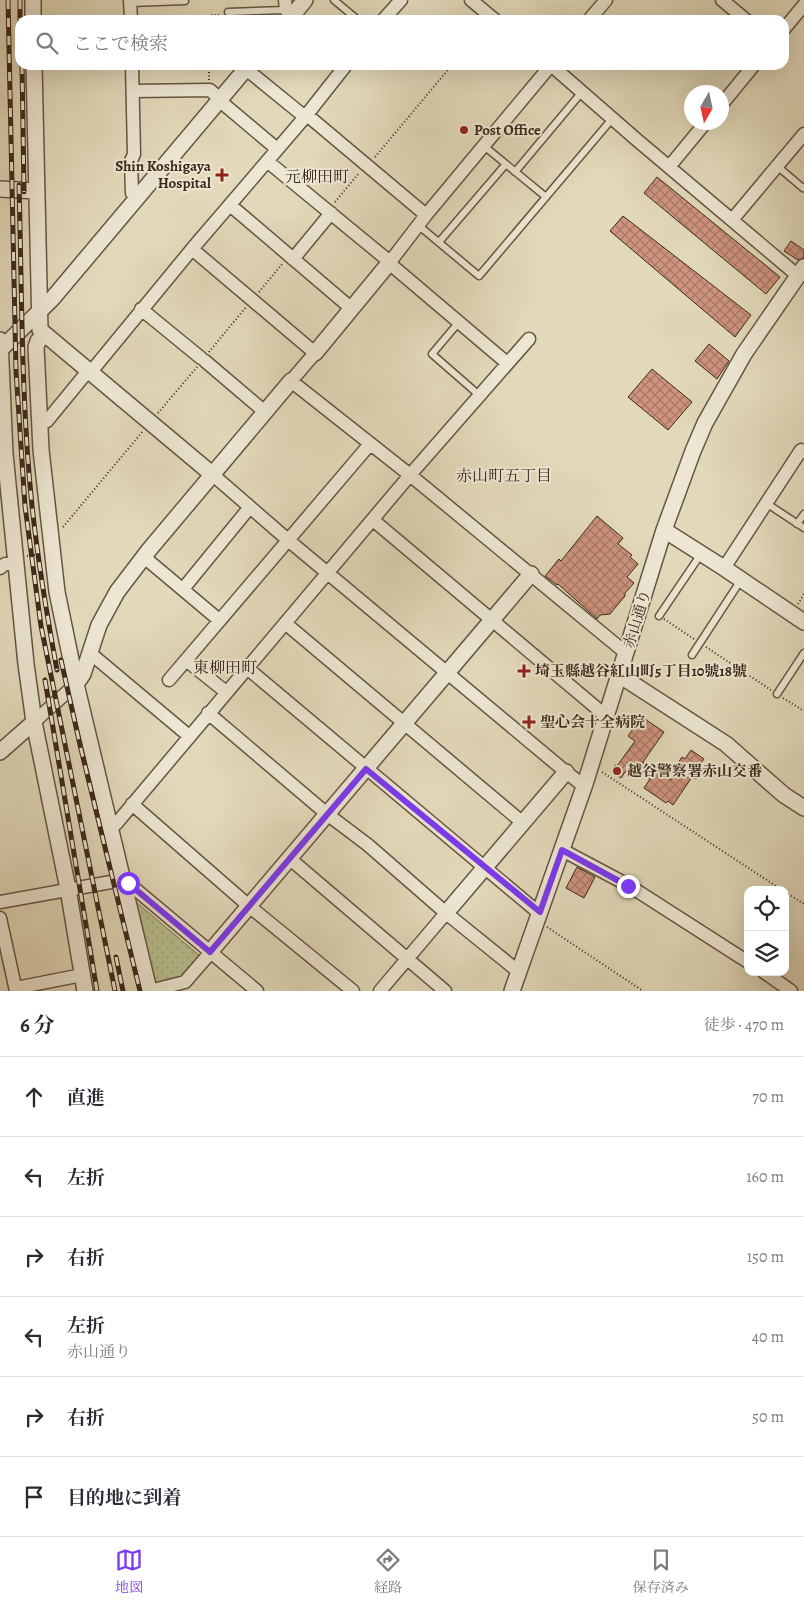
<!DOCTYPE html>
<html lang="ja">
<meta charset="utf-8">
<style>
body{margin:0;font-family:Alegreya,"Noto Serif JP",serif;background:#f2f2f3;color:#2b2b33}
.controls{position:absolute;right:15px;bottom:15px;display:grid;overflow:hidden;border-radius:10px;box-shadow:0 5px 20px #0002}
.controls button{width:45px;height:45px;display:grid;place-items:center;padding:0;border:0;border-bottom:1px solid #e1e1e2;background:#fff;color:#2b2b33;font:25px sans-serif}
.compass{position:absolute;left:684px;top:85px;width:45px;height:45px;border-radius:50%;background:#fff;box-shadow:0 5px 20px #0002;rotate:189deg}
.stop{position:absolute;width:15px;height:15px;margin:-11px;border:4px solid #7c3aed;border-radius:50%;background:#fff}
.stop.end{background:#7c3aed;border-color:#fff;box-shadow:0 1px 5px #0008}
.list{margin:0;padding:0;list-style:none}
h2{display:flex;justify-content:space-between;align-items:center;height:65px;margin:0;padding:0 20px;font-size:21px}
h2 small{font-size:16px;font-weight:400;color:#7c7c81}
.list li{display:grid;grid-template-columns:32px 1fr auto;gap:15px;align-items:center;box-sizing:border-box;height:80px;padding:0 20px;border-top:1px solid #e1e1e2}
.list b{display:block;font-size:19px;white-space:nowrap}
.list p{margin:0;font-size:16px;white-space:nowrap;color:#7c7c81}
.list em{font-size:16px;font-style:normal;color:#7c7c81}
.icon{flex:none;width:28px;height:28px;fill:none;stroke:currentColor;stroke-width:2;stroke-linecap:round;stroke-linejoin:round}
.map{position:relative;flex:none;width:804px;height:991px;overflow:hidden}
.search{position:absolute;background:#fff;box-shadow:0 5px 20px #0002;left:15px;right:15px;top:15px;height:55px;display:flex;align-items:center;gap:12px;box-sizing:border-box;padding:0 18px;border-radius:15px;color:#7c7c81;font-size:19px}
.sheet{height:545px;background:#fff}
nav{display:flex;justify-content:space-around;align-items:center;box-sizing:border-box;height:70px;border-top:1px solid #e1e1e2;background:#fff;font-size:14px;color:#7c7c81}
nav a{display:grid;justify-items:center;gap:2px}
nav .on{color:#7c3aed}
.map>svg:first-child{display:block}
</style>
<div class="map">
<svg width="804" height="991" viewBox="0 0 804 991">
<defs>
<pattern id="park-dots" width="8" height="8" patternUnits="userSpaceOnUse" patternTransform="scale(1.25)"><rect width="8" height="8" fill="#b7be8d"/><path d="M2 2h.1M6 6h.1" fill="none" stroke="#9ea379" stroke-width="1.8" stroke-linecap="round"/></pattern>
<pattern id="building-cross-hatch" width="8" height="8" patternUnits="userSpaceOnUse" patternTransform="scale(1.25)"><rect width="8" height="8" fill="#ce947d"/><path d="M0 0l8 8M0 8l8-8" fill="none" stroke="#a87966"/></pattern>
</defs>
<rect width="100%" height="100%" fill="#e2d9ba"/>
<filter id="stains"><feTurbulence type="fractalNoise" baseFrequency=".004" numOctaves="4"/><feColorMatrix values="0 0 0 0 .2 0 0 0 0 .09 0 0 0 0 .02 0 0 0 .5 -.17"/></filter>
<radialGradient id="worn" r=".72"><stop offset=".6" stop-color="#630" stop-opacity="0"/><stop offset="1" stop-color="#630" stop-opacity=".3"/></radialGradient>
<path fill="url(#park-dots)" stroke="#7a7454" d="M 137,903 L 200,956 L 182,978 L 156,984 L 151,980 L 134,904 Z"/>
<path fill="url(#building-cross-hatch)" stroke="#3c291b" d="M 657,177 L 780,277 L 766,294 L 644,193 Z
M 623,216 L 751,315 L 735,337 L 610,231 Z
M 791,241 L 804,250 L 804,258 L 798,260 L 784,251 Z
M 709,344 L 729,361 L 717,379 L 695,361 Z
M 652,369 L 692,402 L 668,430 L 628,397 Z
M 597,516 L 623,538 L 618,544 L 632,555 L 630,557 L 638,564 L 627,577 L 634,583 L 625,593 L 625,596 L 610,614 L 600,615 L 597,619 L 558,584 L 557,585 L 545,576 L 559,559 L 561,561 Z
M 642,717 L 664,732 L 643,762 L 671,780 L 680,768 L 676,766 L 682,757 L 685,759 L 691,750 L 704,759 L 698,767 L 702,770 L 696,779 L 692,777 L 673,805 L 668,801 L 666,803 L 644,788 L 650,779 L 630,765 L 621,778 L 611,771 L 615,765 L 617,766 L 635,741 L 628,736 Z
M 577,867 L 595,877 L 584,898 L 566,888 Z"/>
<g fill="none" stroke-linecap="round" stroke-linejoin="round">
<g stroke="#665543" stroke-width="9">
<path id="service" d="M 334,0 L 358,20
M 130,3 L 185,1
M 228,12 L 286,10
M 484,146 L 546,197
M 777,166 L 803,188 L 804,187
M 515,172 L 582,92
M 418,225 L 479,276 L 612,119
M 439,242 L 506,164
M 459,322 L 432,354 L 479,395
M 766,503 L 804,528
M 797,524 L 804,514
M 659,616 L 701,554
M 692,655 L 741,580
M 777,694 L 804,653"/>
</g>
<g stroke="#665543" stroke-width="15">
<path id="minor" d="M 130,0 L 131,20
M 285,0 L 286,10 L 291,17
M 471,0 L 495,20
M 722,0 L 746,20
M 383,20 L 401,0
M 589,20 L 606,0
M 784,29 L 804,5
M 132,65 L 134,154 L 131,161 L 132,193 L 138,198
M 346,65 L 305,117 L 192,249 L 315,353 L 291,381 L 410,475 L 626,653
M 551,65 L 637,140 L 797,275
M 246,69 L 305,117
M 133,91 L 210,90 L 221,100
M 220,101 L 277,149
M 722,104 L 754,65
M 307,115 L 426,215
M 267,161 L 390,262 L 426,215 L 551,65
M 669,167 L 706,122
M 230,205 L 352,309
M 732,220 L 804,134
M 293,259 L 331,213
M 389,263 L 507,363
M 141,309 L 201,358
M 205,361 L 265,412
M 90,373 L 192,249
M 40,424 L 47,421 L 88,371
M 213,475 L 288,540 L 566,772 L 580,783 L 585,784
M 373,520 L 606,716
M 144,557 L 219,620
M 0,568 L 5,564 L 17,564
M 724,568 L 801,450 L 804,452
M 183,589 L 250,507
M 285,623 L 523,823
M 90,653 L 189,736
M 186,660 L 226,692
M 247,668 L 539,913
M 169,680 L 370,444
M 208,713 L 327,814 L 368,845 L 446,913 L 519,972
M 34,722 L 76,684
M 132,804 L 249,906 L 353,991
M 108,825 L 116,824 L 410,475 L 529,339
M 562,850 L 628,885 L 748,962
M 289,858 L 445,991
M 123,884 L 128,883 L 257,991
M 0,902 L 122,880
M 0,918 L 16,991
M 764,972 L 791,991
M 16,988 L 82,975
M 149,991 L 185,982 L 211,952
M 380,991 L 446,913"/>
</g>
<g stroke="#665543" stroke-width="18">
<path id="tertiary" d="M 33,0 L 33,20
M 289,20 L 305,0
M 34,65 L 40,330 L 213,475
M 0,189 L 37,191
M 45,335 L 38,341 L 36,347 L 41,450 L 57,592 L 76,684 L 149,990
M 0,340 L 5,454 L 26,664 L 34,722 L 68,889 L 85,991
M 1,349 L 52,299 L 249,65
M 315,353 L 390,262
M 664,530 L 724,568 L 804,622
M 619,675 L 726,744 L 784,795 L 804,808
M 76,684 L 83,674 L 99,625 L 117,592 L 149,550 L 291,381
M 0,752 L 34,722
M 446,913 L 566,772
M 210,952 L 531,574
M 512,991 L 585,784 L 664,530 L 693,451 L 705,423 L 744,354 L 804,267"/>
</g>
<path stroke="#3c291b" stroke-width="2" stroke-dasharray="1 2.5" stroke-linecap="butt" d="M 209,20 L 209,15 L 221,15
M 209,65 L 209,80
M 375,157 L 452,65
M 335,202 L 359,173
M 259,292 L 283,263
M 209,352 L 246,307
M 158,413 L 197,367
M 63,527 L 143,431
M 27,556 L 40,554
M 798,604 L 804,594
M 664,619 L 694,639
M 706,647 L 771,690
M 783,698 L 804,711
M 602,772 L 782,890
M 785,892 L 804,904
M 547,927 L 643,991"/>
<use href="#service" stroke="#ece6d2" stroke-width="6"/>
<use href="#minor" stroke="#ece6d2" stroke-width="12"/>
<use href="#tertiary" stroke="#ece6d2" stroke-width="15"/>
<g stroke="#3c291b" stroke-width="5">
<path id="rail" d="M 8,0 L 16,371 L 25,506 L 41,626 L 115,991
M 20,0 L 20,20
M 22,65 L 24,192
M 19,185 C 22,292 21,399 32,506 C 38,561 47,616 57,670
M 61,660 L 80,745 L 140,991
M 45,680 L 97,991
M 116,957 L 123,991"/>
</g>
<use href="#rail" stroke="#ece6d2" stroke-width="3" stroke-dasharray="9" stroke-linecap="butt"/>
</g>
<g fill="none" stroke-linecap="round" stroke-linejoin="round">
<path stroke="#7c3aed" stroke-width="6" d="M 128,883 L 210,952 L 366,769 L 540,912 L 562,850 L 628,886"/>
</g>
<g fill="#8f2418" stroke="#ece6d2" stroke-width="2">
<circle cx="464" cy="130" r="5"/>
<path d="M219.5 167.5h5v5h5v5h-5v5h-5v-5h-5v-5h5z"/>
<path d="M521.5 663.5h5v5h5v5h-5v5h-5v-5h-5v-5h5z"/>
<path d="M526.5 714.5h5v5h5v5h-5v5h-5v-5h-5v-5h5z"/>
<circle cx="617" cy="771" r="5"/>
</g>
<g text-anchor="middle" stroke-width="4" stroke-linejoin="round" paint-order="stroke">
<g font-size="15" font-weight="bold" fill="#3c291b" stroke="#ece6d2" text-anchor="start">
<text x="474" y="135">Post Office</text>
<text x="211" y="171" text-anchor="end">Shin Koshigaya<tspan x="211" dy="17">Hospital</tspan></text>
<text x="535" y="676">埼玉縣越谷紅山町5丁目10號18號</text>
<text x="540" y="727">聖心会十全病院</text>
<text x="627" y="776">越谷警察署赤山交番</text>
</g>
<g font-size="15" fill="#3c291b" stroke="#ece6d2">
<text transform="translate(637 619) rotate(-73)" y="5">赤山通り</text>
</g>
<g font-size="16" fill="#3c291b" stroke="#ece6d2">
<text x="317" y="182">元柳田町</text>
<text x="504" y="481">赤山町五丁目</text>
<text x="225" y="673">東柳田町</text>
</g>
</g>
<rect width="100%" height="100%" filter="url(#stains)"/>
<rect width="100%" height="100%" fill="url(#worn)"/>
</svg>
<div class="controls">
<button><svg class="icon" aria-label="locate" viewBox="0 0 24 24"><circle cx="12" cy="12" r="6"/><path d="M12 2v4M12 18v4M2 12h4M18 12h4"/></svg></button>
<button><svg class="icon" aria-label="layers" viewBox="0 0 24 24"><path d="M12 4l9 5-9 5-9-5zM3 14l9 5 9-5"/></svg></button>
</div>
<svg class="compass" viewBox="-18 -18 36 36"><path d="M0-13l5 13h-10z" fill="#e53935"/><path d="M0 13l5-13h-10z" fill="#7c7c81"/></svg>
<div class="stop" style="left:128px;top:883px"></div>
<div class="stop end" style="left:628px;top:886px"></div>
<div class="search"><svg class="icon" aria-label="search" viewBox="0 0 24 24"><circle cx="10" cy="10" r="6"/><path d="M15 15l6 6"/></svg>ここで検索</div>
</div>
<section class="sheet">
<h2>6 分<small>徒歩 · 470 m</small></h2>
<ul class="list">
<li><svg class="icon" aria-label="ahead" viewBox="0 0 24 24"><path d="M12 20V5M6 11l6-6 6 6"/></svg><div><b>直進</b></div><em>70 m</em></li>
<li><svg class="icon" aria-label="left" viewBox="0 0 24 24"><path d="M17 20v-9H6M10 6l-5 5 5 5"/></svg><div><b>左折</b></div><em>160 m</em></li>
<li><svg class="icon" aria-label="right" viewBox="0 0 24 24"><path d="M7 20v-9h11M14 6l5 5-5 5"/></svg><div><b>右折</b></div><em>150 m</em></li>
<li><svg class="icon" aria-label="left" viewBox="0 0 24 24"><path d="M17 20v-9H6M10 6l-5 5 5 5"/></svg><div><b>左折</b><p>赤山通り</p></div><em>40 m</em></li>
<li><svg class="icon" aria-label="right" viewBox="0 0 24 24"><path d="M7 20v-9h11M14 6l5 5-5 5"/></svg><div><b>右折</b></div><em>50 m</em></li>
<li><svg class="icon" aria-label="arrive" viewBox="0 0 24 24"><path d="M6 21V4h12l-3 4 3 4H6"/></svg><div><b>目的地に到着</b></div></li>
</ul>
</section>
<nav>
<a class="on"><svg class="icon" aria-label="map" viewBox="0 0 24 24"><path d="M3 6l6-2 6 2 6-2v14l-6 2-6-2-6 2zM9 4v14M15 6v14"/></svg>地図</a>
<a><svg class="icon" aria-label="directions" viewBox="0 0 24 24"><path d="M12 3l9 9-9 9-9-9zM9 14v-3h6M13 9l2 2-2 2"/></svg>経路</a>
<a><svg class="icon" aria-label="saved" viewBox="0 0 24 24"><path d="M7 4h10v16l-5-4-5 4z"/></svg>保存済み</a>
</nav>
